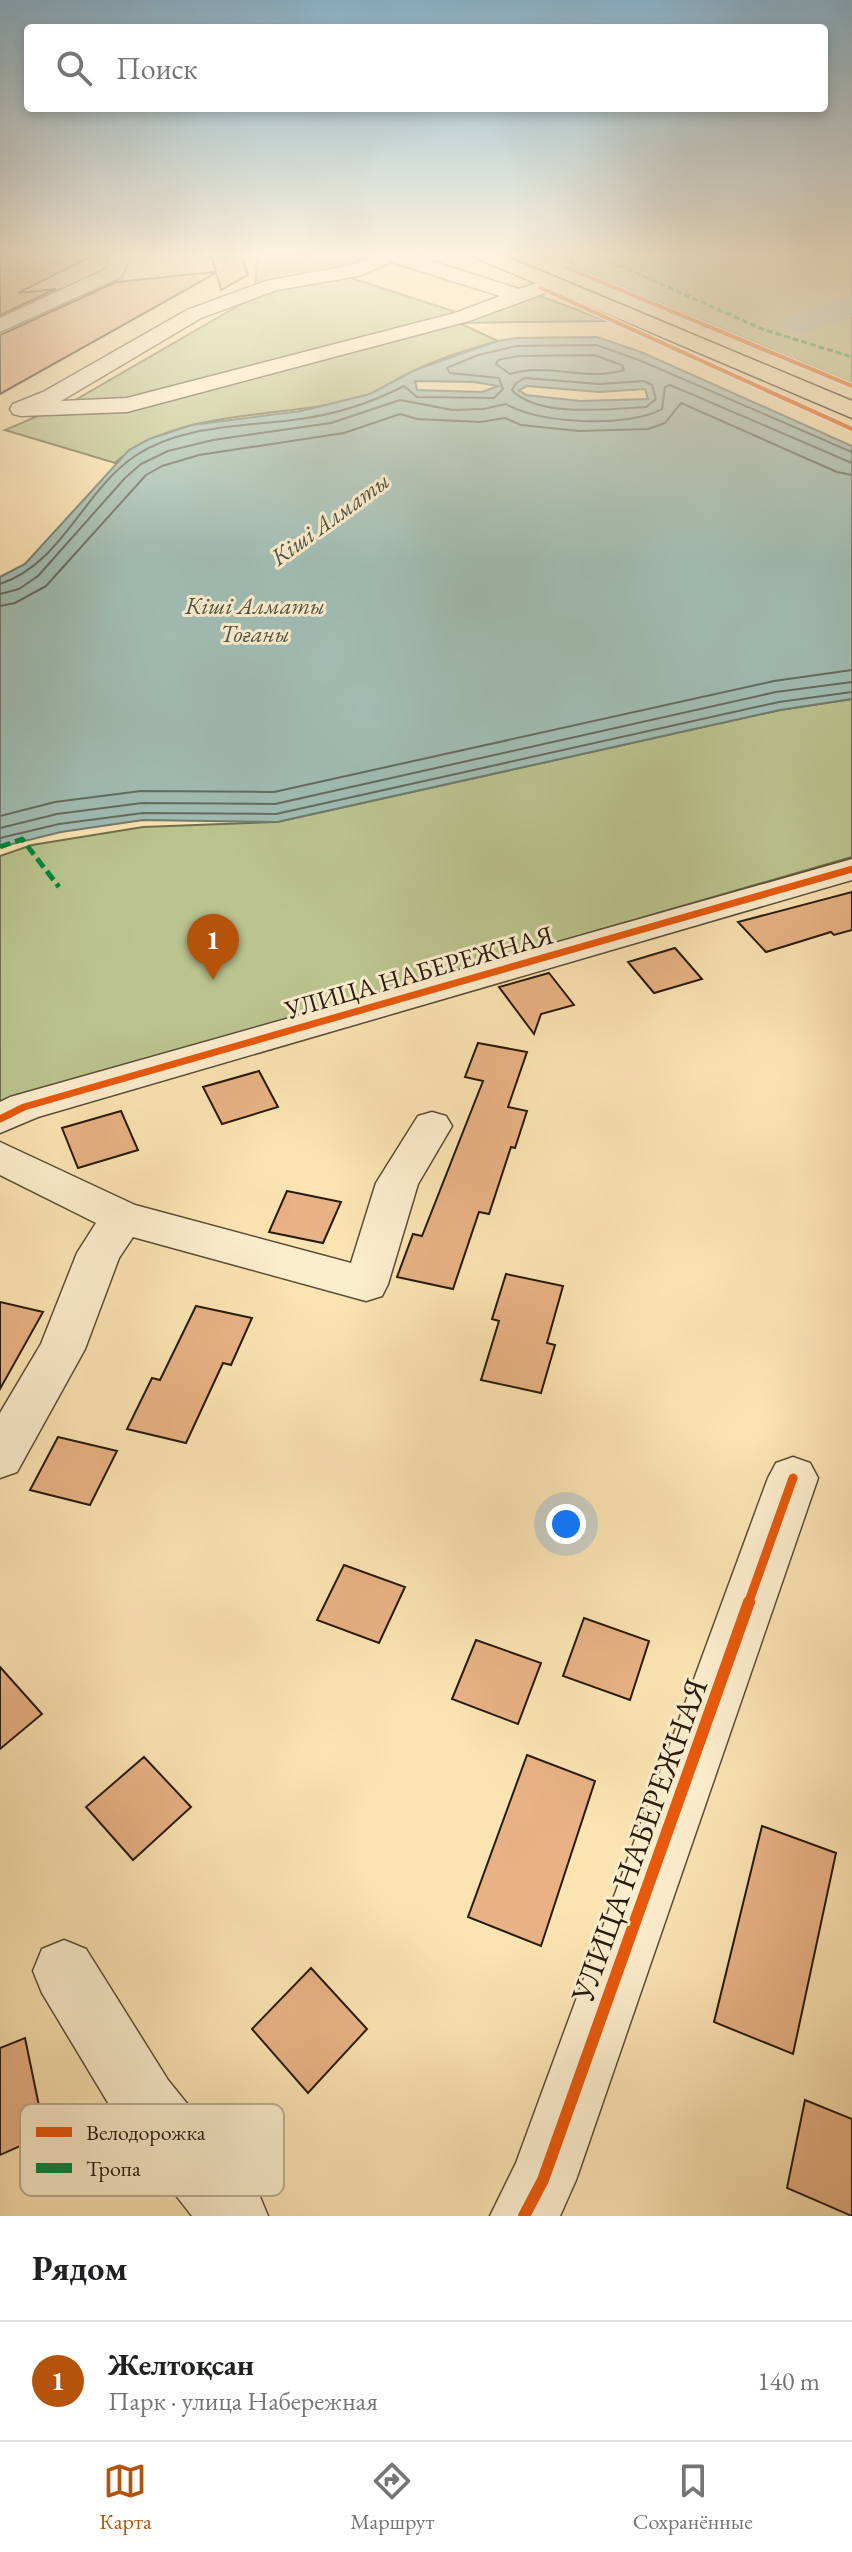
<!DOCTYPE html>
<html lang="ru">
<meta charset="utf-8">
<style>
body{margin:0;font-family:"EB Garamond",serif;background:#f2f2f2;color:#202124}
.you{position:absolute;left:566px;top:1524px;width:28px;height:28px;margin:-20px;border:6px solid #fff;border-radius:50%;background:#1a73e8;box-shadow:0 0 0 12px #1a73e833}
.badge{display:grid;place-items:center;width:52px;height:52px;border-radius:50%;background:#b45309;color:#fff;font-size:26px;font-weight:700}
.pin{position:absolute;translate:-50% -66px;filter:drop-shadow(0 2px 4px #0008)}
.pin::after{content:'';position:absolute;top:42px;width:28px;height:24px;background:inherit;clip-path:polygon(0 0,100% 0,50% 100%)}
.list{margin:0;padding:0;list-style:none}
h2{display:flex;justify-content:space-between;align-items:center;height:104px;margin:0;padding:0 32px;font-size:34px}
h2 small{font-size:26px;font-weight:400;color:#757577}
.list li{display:grid;grid-template-columns:52px 1fr auto;gap:24px;align-items:center;box-sizing:border-box;height:120px;padding:0 32px;border-top:2px solid #e0e0e0}
.list b{display:block;font-size:30px;white-space:nowrap}
.list p{margin:0;font-size:26px;white-space:nowrap;color:#757577}
.list em{font-size:26px;font-style:normal;color:#757577}
.icon{flex:none;width:44px;height:44px;fill:none;stroke:currentColor;stroke-width:2;stroke-linecap:round;stroke-linejoin:round}
.map{position:relative;flex:none;width:852px;height:2216px;overflow:hidden}
.search{position:absolute;background:#fff;box-shadow:0 4px 12px #0003;left:24px;right:24px;top:24px;height:88px;display:flex;align-items:center;gap:20px;box-sizing:border-box;padding:0 28px;border-radius:8px;color:#757577;font-size:30px}
.sheet{height:224px;background:#fff}
nav{display:flex;justify-content:space-around;align-items:center;box-sizing:border-box;height:112px;border-top:2px solid #e0e0e0;background:#fff;font-size:22px;color:#757577}
nav a{display:grid;justify-items:center;gap:4px}
nav .on{color:#b45309}
.map>svg:first-child{display:block}
</style>
<div class="map">
<svg width="852" height="2216" viewBox="0 0 852 2216">
<rect width="100%" height="100%" fill="#fbe3b2"/>
<filter id="stains"><feTurbulence type="fractalNoise" baseFrequency=".0025" numOctaves="4"/><feColorMatrix values="0 0 0 0 .2 0 0 0 0 .09 0 0 0 0 .02 0 0 0 .5 -.17"/></filter>
<radialGradient id="worn" r=".72"><stop offset=".6" stop-color="#630" stop-opacity="0"/><stop offset="1" stop-color="#630" stop-opacity=".3"/></radialGradient>
<path fill="#bbc48f" stroke="#71704e" stroke-width="2" d="M 257,253 L 378,253 L 335,269 L 348,277 L 465,315 L 535,294 L 607,321 L 459,323 L 498,341 C 469,349 438,359 411,372 C 396,379 384,390 368,395 C 289,421 178,405 115,463 L 5,430 L 75,400 L 255,296 Z
M 572,253 L 852,253 L 852,383 L 573,267 Z
M 852,699 L 852,857 L 0,1103 L 0,856 L 32,845 L 143,827 L 277,822 L 780,710 Z"/>
<path fill="#a1bdb4" stroke="#707c71" stroke-width="2" fill-rule="evenodd" d="M 597,337 L 641,352 L 852,446 L 852,699 L 780,710 L 277,822 L 143,820 L 61,832 L 0,847 L 0,577 L 25,564 L 129,450 L 149,439 L 192,425 L 301,411 L 370,394 L 415,370 L 498,341 L 516,338 ZM 415,381 L 474,382 L 498,386 L 482,392 L 417,390 ZM 527,386 L 599,392 L 645,389 L 648,399 L 580,401 L 526,395 L 519,390 Z"/>
<g fill="none" stroke-linecap="round" stroke-linejoin="round">
<path stroke="#646c60" stroke-width="2" d="M 594,355 L 622,365 L 624,370 C 586,382 548,362 510,374 L 496,364 L 498,360 L 518,356 Z
M 525,378 L 599,384 L 644,381 L 652,385 L 656,399 L 646,407 C 611,409 537,418 512,390 L 516,383 Z
M 0,584 C 63,563 83,491 135,456 C 183,424 246,427 300,419 C 337,414 371,403 404,386 L 417,397 L 494,398 L 503,389 L 499,378 L 450,373 L 447,368 L 478,355 L 517,346 L 596,345 L 639,360 L 852,452
M 0,594 L 19,589 L 38,576 L 125,478 L 141,464 L 168,451 L 213,440 L 331,423 L 400,400 L 453,410 L 483,409 L 506,404 C 538,424 629,428 662,409 L 665,387 L 670,385 L 852,463
M 0,606 L 15,603 L 46,586 L 146,475 L 162,466 L 199,455 L 344,433 L 400,414 L 417,419 L 480,422 L 505,418 L 521,425 L 579,431 L 648,429 L 665,423 L 681,403 L 837,472 L 852,475
M 0,816 L 55,802 L 141,791 L 274,792 L 774,681 L 852,670
M 0,828 L 57,814 L 142,803 L 275,804 L 776,692 L 852,682
M 0,838 L 59,824 L 143,813 L 276,814 L 779,702 L 852,692"/>
<path fill="#a1bdb4" fill-rule="evenodd" d="M 852,296 L 852,317 L 799,334 L 787,331 L 782,324 L 787,317 Z"/>
</g>
<path fill="#e8b284" stroke="#271b0c" stroke-width="2" d="M 0,253 L 98,253 L 18,293 L 56,289 L 0,315 Z
M 210,253 L 241,253 L 248,275 L 221,290 L 216,273 L 0,394 L 0,335 L 116,282 L 216,272 Z
M 852,892 L 852,930 L 834,935 L 831,932 L 766,952 L 738,922 Z
M 675,948 L 702,979 L 654,993 L 628,962 Z
M 549,973 L 574,1005 L 541,1014 L 534,1034 L 499,987 Z
M 478,1043 L 527,1052 L 508,1107 L 527,1111 L 515,1148 L 511,1147 L 489,1214 L 479,1212 L 453,1289 L 397,1277 L 413,1234 L 422,1236 L 483,1081 L 465,1077 Z
M 259,1071 L 278,1107 L 222,1124 L 203,1087 Z
M 121,1111 L 138,1150 L 78,1168 L 62,1128 Z
M 287,1191 L 341,1202 L 323,1243 L 269,1232 Z
M 506,1274 L 563,1286 L 547,1343 L 555,1345 L 541,1393 L 481,1380 L 499,1321 L 492,1319 Z
M 0,1302 L 43,1312 L 0,1389 Z
M 196,1306 L 252,1318 L 231,1365 L 223,1363 L 186,1443 L 127,1429 L 152,1378 L 160,1380 Z
M 58,1437 L 117,1451 L 90,1505 L 30,1490 Z
M 344,1565 L 405,1587 L 379,1643 L 317,1620 Z
M 584,1618 L 649,1641 L 630,1700 L 563,1676 Z
M 476,1640 L 541,1663 L 518,1724 L 452,1699 Z
M 0,1667 L 42,1714 L 0,1749 Z
M 527,1755 L 595,1781 L 541,1946 L 468,1917 Z
M 144,1757 L 191,1807 L 133,1860 L 86,1807 Z
M 762,1826 L 836,1853 L 793,2054 L 714,2022 Z
M 311,1968 L 367,2029 L 308,2093 L 252,2029 Z
M 25,2038 L 45,2135 L 0,2155 L 0,2048 Z
M 805,2100 L 852,2119 L 852,2216 L 787,2188 Z"/>
<g fill="none" stroke-linecap="round" stroke-linejoin="round">
<g stroke="#5c4d36" stroke-width="3">
<path id="minor" d="M 105,253 L 124,253 L 130,259 L 121,277 L 0,332 L 0,318 L 106,269 L 110,260 Z
M 383,253 L 407,253 L 519,289 L 555,277 L 565,283 L 562,287 L 469,321 L 127,412 L 21,416 L 13,414 L 10,409 L 13,404 L 43,392 L 187,310 L 266,281 L 353,265 ZM 392,262 L 500,296 L 455,313 L 127,398 L 61,401 L 201,318 L 277,290 L 358,276 Z
M 852,859 L 852,880 L 38,1117 L 0,1133 L 0,1102 L 10,1097 Z
M 432,1112 L 446,1116 L 452,1126 L 418,1184 L 388,1284 L 382,1296 L 366,1301 L 133,1237 L 119,1258 L 85,1349 L 17,1472 L 0,1478 L 0,1413 L 41,1344 L 77,1253 L 96,1223 L 0,1175 L 0,1142 L 135,1205 L 351,1263 L 376,1183 L 418,1116 Z
M 793,1457 L 810,1463 L 818,1478 L 576,2180 L 560,2216 L 490,2216 L 516,2163 L 768,1478 L 776,1463 Z
M 64,1940 L 86,1949 L 168,2080 L 258,2192 L 268,2216 L 192,2216 L 122,2126 L 42,1993 L 33,1971 L 42,1949 Z"/>
</g>
<g stroke="#271b0c" stroke-width="3">
<path id="major" d="M 471,253 L 498,253 L 852,401 L 852,418 L 474,257 Z"/>
</g>
<use href="#minor" fill="#fcedcd" fill-rule="evenodd"/>
<use href="#major" fill="#fbe3b2" fill-rule="evenodd"/>
<path stroke="#00873e" stroke-width="3" stroke-dasharray="6 3" stroke-linecap="butt" d="M 564,269 L 565,263 L 578,257 L 598,256 L 762,329 L 852,357"/>
<path stroke="#00873e" stroke-width="5" stroke-dasharray="11 5" stroke-linecap="butt" d="M 0,847 L 22,839 L 59,887"/>
<g stroke="#fcedcd" stroke-width="7">
<path id="cycleway-far3" d="M 565,267 L 852,386
M 541,288 L 852,429"/>
</g>
<g stroke="#fcedcd" stroke-width="11">
<path id="cycleway-far2" d="M 0,1119 L 24,1107 L 852,869"/>
</g>
<g stroke="#fcedcd" stroke-width="14">
<path id="cycleway-far1" d="M 748,1604 L 793,1478"/>
</g>
<g stroke="#fcedcd" stroke-width="17">
<path id="cycleway" d="M 524,2216 L 543,2180 L 749,1602"/>
</g>
<use href="#cycleway-far3" stroke="#e8590c" stroke-width="4"/>
<use href="#cycleway-far2" stroke="#e8590c" stroke-width="7"/>
<use href="#cycleway-far1" stroke="#e8590c" stroke-width="9"/>
<use href="#cycleway" stroke="#e8590c" stroke-width="12"/>
</g>
<linearGradient id="sky" x2="0" y2="1"><stop stop-color="#8bb8d3"/><stop offset="0.45" stop-color="#fdf2dc"/><stop offset="1" stop-color="#fdf2dc" stop-opacity="0"/></linearGradient>
<rect width="852" height="563" fill="url(#sky)"/>
<g text-anchor="middle" stroke-width="6" stroke-linejoin="round" paint-order="stroke">
<g font-size="24" font-style="italic" fill="#525447" stroke="#fcedcd">
<text transform="translate(330 519) rotate(-36)" y="8">Кіші Алматы</text>
<text x="255" y="614">Кіші Алматы<tspan x="255" dy="28">Тоғаны</tspan></text>
</g>
<g font-size="26" fill="#271b0c" stroke="#fcedcd">
<text transform="translate(419 972) rotate(-16)" y="9">УЛИЦА НАБЕРЕЖНАЯ</text>
</g>
<g font-size="32" fill="#271b0c" stroke="#fcedcd">
<text transform="translate(639 1840) rotate(-70)" y="11">УЛИЦА НАБЕРЕЖНАЯ</text>
</g>
</g>
<rect x="20" y="2104" width="264" height="92" rx="12" fill="#fcedcd" stroke="#bcae93" stroke-width="2"/>
<rect x="36" y="2127" width="36" height="10" fill="#e8590c"/>
<rect x="36" y="2163" width="36" height="10" fill="#00873e"/>
<g font-size="22" fill="#271b0c">
<text x="86" y="2140">Велодорожка</text>
<text x="86" y="2176">Тропа</text>
</g>
<rect width="100%" height="100%" filter="url(#stains)"/>
<rect width="100%" height="100%" fill="url(#worn)"/>
</svg>
<div class="you"></div>
<div class="pin badge" style="left:213px;top:980px">1</div>
<div class="search"><svg class="icon" aria-label="search" viewBox="0 0 24 24"><circle cx="10" cy="10" r="6"/><path d="M15 15l6 6"/></svg>Поиск</div>
</div>
<section class="sheet">
<h2>Рядом<small></small></h2>
<ul class="list">
<li><span class="badge">1</span><div><b>Желтоқсан</b><p>Парк · улица Набережная</p></div><em>140 m</em></li>
</ul>
</section>
<nav>
<a class="on"><svg class="icon" aria-label="map" viewBox="0 0 24 24"><path d="M3 6l6-2 6 2 6-2v14l-6 2-6-2-6 2zM9 4v14M15 6v14"/></svg>Карта</a>
<a><svg class="icon" aria-label="directions" viewBox="0 0 24 24"><path d="M12 3l9 9-9 9-9-9zM9 14v-3h6M13 9l2 2-2 2"/></svg>Маршрут</a>
<a><svg class="icon" aria-label="saved" viewBox="0 0 24 24"><path d="M7 4h10v16l-5-4-5 4z"/></svg>Сохранённые</a>
</nav>
